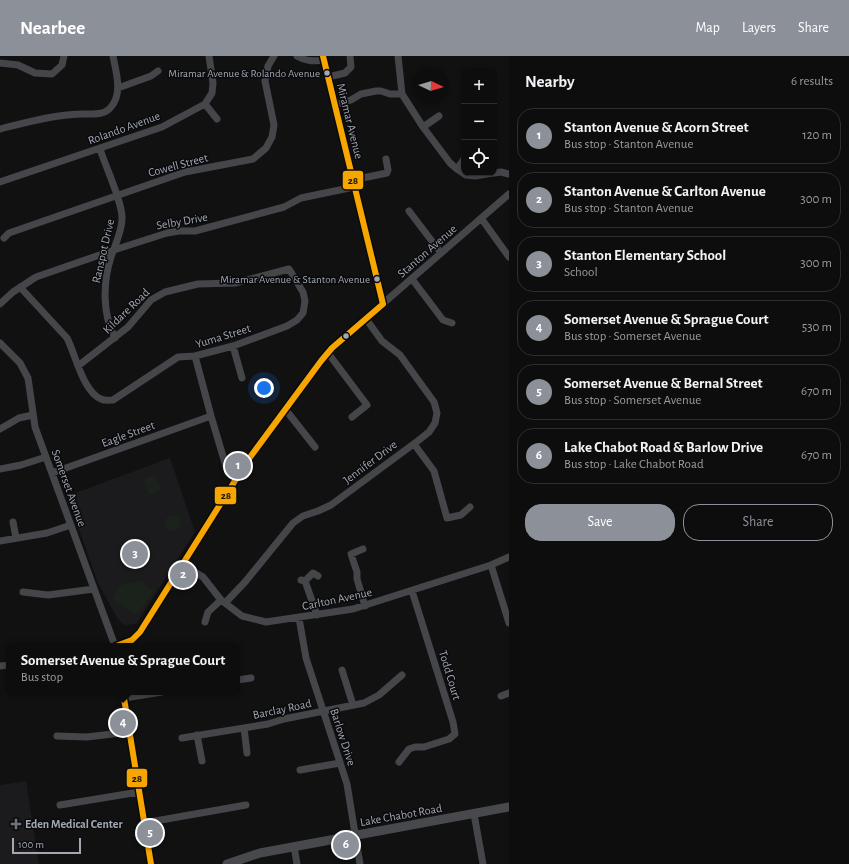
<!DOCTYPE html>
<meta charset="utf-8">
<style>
body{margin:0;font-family:"Alegreya Sans",sans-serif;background:#1b1b1b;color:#f1f3f6}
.controls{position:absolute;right:12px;top:12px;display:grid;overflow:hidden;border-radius:8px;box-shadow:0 2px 6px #0003}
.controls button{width:36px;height:36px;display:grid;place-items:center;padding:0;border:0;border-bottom:1px solid #2d2d2e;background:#0d0d0d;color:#f1f3f6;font:20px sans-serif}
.compass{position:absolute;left:413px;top:12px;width:36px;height:36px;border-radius:50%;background:#0d0d0d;box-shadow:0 2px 6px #0003;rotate:94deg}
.scale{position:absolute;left:12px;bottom:10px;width:69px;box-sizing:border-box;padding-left:4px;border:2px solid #a1a8b3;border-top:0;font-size:11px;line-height:14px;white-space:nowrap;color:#a1a8b3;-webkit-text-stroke:3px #0b0b0d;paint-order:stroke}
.you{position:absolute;left:264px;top:332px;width:14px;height:14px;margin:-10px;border:3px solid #fff;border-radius:50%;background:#1a73e8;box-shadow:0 0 0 6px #1a73e833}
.badge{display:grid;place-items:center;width:26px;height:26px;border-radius:50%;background:#8c9099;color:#fff;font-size:13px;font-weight:700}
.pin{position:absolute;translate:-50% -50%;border:2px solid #fff;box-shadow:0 1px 4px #0006}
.popup{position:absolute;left:6px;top:587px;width:234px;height:52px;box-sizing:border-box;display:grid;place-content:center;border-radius:8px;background:#0d0d0d;filter:drop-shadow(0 1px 3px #0005);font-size:13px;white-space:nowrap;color:#9a9c9d}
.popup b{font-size:15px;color:#f1f3f6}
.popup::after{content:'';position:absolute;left:50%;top:100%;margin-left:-8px;border:8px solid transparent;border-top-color:#0d0d0d}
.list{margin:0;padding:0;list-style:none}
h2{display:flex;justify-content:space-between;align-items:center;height:52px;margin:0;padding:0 16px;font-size:17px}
h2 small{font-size:13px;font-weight:400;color:#9a9c9d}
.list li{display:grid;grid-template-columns:26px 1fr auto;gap:12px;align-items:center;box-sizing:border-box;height:56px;margin:0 8px 8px;padding:0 8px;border:1px solid #2d2d2e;border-radius:16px}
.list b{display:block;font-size:15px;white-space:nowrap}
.list p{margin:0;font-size:13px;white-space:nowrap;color:#9a9c9d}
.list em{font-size:13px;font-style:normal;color:#9a9c9d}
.actions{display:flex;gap:8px;padding:12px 16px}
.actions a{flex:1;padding:9px 0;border:1px solid #8c9099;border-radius:16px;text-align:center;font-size:14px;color:#8c9099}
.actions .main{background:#8c9099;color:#fff}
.icon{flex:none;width:22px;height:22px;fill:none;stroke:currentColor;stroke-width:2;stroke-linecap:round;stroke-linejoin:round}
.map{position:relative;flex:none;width:509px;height:808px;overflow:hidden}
header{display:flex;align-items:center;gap:24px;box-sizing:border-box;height:56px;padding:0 20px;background:#8c9099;color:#fff}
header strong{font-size:19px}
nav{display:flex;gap:22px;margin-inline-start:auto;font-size:14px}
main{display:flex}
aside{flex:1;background:#0d0d0d}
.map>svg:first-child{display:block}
</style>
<header>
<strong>Nearbee</strong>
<nav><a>Map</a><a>Layers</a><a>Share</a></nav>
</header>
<main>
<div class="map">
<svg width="509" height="808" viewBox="0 0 509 808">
<rect width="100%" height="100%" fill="#111"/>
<path fill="#1b1b1d" d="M 170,402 L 195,476 L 136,568 L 124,569 L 117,562 L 98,527 L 67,440 Z
M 26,725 L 39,808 L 0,808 L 0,729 Z"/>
<path fill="#1b211b" d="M 156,419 L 158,427 L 146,431 L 144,423 Z
M 159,427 L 161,435 L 149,439 L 146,432 Z
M165 467a8 8 0 1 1 16 0a8 8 0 1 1-16 0Z
M 140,525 L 154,535 L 139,556 L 133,558 L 112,542 L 121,529 Z"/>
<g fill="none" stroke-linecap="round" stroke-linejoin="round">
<path stroke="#45464a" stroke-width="7" d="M 297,0 C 307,6 313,5 324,4
M 323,0 L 383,248
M 398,0 L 402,38 L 423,71 L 450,107 L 457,113 L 466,119 L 475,120 L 493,117
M 0,7 L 18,9 L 35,17 L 52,18 L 62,9 L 64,0
M 328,21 L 345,17 L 351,11 L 350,0
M 118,32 L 151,20 L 158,15
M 205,48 L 217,63
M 335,49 L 351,44 L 361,38 L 376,35 L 381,35 L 390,38 L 402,38
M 423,71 L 439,60
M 0,73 C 28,66 56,58 85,58 C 94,58 105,59 111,51 C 123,37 116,16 113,0
M 101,92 L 101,96 C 106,111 123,148 122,163 C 122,175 115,189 111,201 C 103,226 102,258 115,282
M 457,113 L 464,103
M 494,117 L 501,116 L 509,118
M 353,124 L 387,117 L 388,114 L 386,103
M 0,126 L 162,71 L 205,48 L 212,37 L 213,27 L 209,0
M 409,155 L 441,197
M 481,162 L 509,201
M 4,182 L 9,177 L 185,116 L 253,103 L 266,92 L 272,81 L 274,69 L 265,25 L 268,10 L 274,0
M 412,223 L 443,264 L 452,267
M 20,231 L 67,282 C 75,297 83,336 101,343 C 105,345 109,344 113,344 L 178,301 L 195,300 L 233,290 L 287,270 L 297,264 L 303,257 L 305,245 L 303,236 L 289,213 L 235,227 L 198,228 L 165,236 L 151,244 L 128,271 L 78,310
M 0,248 L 13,236 L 36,221 L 114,194 L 167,177 L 179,175 L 195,175 L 284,151 L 301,142 L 354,131
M 0,287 L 20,307 L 28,322 L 35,371 L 115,590
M 233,290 L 242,322
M 328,297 L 367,349 L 352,361
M 195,300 L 211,360 L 228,417 L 236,422
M 285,353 L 315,391
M 0,373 L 19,362 L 33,359
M 414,388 L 434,415 L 447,462 L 461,459 L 470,451
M 0,413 L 21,409 L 46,401
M 52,417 L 211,360
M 13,466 L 16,482
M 0,485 L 47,477 L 71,469
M 363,493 L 351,498 L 357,516 L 357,523 L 365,550
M 183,509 L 203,521 L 221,544 L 242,560 L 266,566 L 353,553 L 491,509 L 509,501
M 491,509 L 509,567
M 301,524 L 305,525 L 313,517 L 318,520
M 305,525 L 317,559
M 23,536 L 48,539 L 94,533
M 225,547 L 245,526 L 293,467 L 303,460 L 318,455 L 331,449 L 419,384 L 429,376 L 435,367 L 437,357 L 434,346 L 400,299 L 382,285 L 366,263
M 299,562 L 306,602 L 347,728 L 360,808
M 205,566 L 208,556 L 221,544
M 116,590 L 132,584 L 140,576 L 248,404 L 321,305 L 341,284 L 509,138
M 0,610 L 9,609
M 342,614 L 353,649
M 237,624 L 251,622
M 123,636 L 151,808
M 501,640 L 509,637
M 124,642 L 162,636
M 244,672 L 247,697
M 197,679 L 202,705
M 57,680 L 87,681 L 129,676
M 182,682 L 268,668 L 284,663 L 364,647 L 379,639 L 402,619
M 399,706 L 409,693 L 415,691 L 424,691 L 449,683 L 455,678 L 453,666 L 412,535
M 300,714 L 340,707
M 60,749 L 139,736
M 474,758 L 483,808
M 144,767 L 246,749
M 294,790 L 297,808"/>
<path stroke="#47494c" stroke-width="9" d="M 227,808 L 260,797 L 509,751"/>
<g stroke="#0b0b0d" stroke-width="9">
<path id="bus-1" d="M 323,0 L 383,248
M 116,590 L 132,584 L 140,576 L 248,404 L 321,305 L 332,292 L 383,248
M 123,636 L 151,808"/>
</g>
<use href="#bus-1" stroke="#f7a600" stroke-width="6"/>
</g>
<g fill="#a1a8b3" stroke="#0b0b0d" stroke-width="1.5">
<circle cx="327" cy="17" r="3.5"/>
<circle cx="377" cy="223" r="3.5"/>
<circle cx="346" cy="280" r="3.5"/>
</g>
<path fill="#6f737a" stroke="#0b0b0d" stroke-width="1.5" d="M14 762h4v4h4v4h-4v4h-4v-4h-4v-4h4z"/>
<g text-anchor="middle" stroke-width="3" stroke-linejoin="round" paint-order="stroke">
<g font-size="11" fill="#a1a8b3" stroke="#0b0b0d" text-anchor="end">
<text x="320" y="21">Miramar Avenue &amp; Rolando Avenue</text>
<text x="370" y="227">Miramar Avenue &amp; Stanton Avenue</text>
</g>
<g font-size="12" fill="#a1a8b3" stroke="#0b0b0d">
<text transform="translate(350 65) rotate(76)" y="4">Miramar Avenue</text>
<text transform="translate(124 72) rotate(-20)" y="4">Rolando Avenue</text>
<text transform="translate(178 109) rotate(-15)" y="4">Cowell Street</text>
<text transform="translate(182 165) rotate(-10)" y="4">Selby Drive</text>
<text transform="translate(103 195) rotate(-77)" y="4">Ranspot Drive</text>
<text transform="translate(427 195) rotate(-41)" y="4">Stanton Avenue</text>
<text transform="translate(126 255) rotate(-44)" y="4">Kildare Road</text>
<text transform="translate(223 280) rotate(-17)" y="4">Yuma Street</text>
<text transform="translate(128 378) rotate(-20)" y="4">Eagle Street</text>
<text transform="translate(370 406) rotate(-37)" y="4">Jennifer Drive</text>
<text transform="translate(69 432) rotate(70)" y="4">Somerset Avenue</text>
<text transform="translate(337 543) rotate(-12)" y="4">Carlton Avenue</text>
<text transform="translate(450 619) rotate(73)" y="4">Todd Court</text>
<text transform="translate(282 653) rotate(-12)" y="4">Barclay Road</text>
<text transform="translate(343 681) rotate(72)" y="4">Barlow Drive</text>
<text transform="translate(401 759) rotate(-10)" y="4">Lake Chabot Road</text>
</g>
<g font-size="12" font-weight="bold" fill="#a1a8b3" stroke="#0b0b0d" text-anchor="start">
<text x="25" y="772">Eden Medical Center</text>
</g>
</g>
<g stroke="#0b0b0d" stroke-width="1.5">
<rect x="342" y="114" width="22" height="20" rx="4" fill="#f7a600"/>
<rect x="214" y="430" width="23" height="19" rx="4" fill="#f7a600"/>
<rect x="126" y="712" width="22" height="20" rx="4" fill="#f7a600"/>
</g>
<g font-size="11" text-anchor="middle" font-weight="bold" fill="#111">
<text x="353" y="128">28</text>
<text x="226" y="443">28</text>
<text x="137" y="726">28</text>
</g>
</svg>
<div class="controls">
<button>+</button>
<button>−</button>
<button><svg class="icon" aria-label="locate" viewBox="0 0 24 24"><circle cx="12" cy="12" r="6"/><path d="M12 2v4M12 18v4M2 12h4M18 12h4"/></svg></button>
</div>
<svg class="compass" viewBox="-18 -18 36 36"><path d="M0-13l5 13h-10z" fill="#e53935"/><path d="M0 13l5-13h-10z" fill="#9a9c9d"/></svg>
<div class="scale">100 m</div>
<div class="you"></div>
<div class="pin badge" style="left:238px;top:410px">1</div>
<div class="pin badge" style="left:183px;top:519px">2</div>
<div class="pin badge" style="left:135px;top:498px">3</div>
<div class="pin badge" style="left:123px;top:667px">4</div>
<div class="popup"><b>Somerset Avenue &amp; Sprague Court</b>Bus stop</div>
<div class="pin badge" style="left:150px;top:777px">5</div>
<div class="pin badge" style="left:346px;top:789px">6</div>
</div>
<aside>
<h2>Nearby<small>6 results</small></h2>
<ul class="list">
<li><span class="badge">1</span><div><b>Stanton Avenue &amp; Acorn Street</b><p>Bus stop · Stanton Avenue</p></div><em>120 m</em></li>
<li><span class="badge">2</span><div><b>Stanton Avenue &amp; Carlton Avenue</b><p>Bus stop · Stanton Avenue</p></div><em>300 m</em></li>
<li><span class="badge">3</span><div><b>Stanton Elementary School</b><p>School</p></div><em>300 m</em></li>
<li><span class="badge">4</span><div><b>Somerset Avenue &amp; Sprague Court</b><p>Bus stop · Somerset Avenue</p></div><em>530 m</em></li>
<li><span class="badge">5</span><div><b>Somerset Avenue &amp; Bernal Street</b><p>Bus stop · Somerset Avenue</p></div><em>670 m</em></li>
<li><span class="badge">6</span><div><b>Lake Chabot Road &amp; Barlow Drive</b><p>Bus stop · Lake Chabot Road</p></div><em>670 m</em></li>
</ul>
<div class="actions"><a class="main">Save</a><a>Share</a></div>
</aside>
</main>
